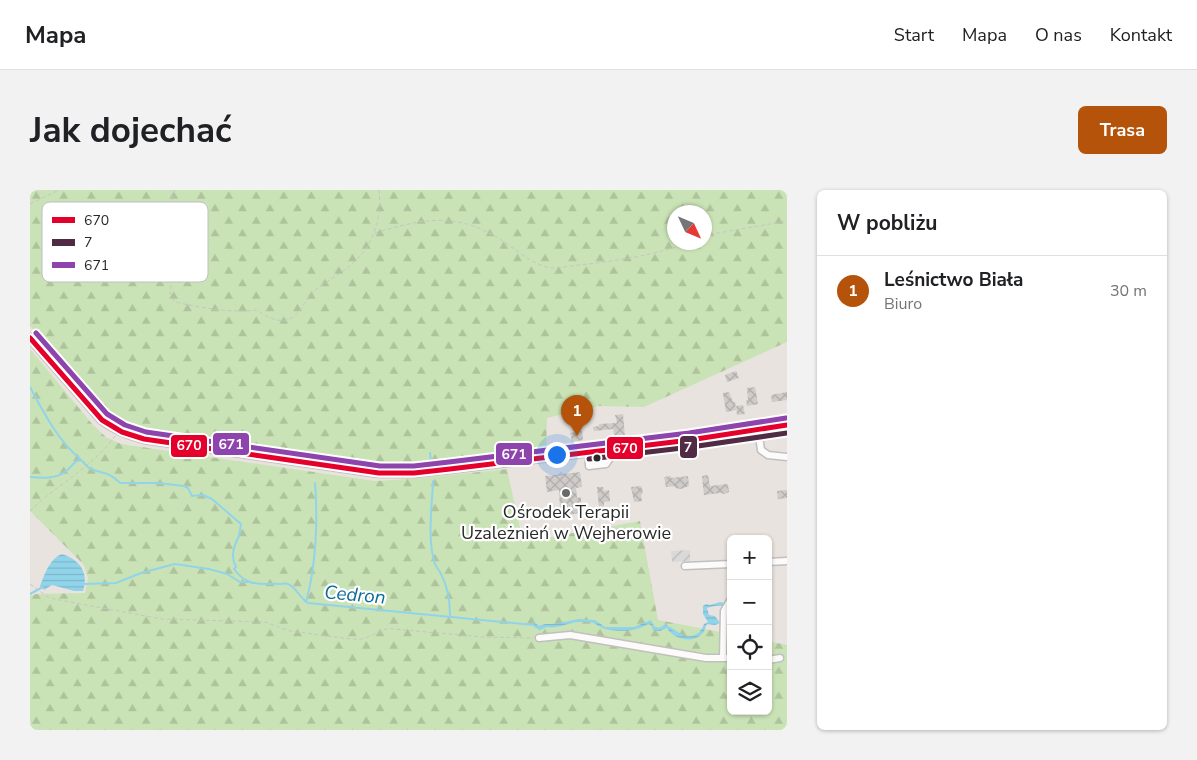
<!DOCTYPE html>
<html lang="pl">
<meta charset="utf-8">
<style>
body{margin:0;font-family:"Nunito Sans",sans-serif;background:#f2f2f2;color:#202124}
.controls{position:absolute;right:15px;bottom:15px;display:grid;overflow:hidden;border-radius:8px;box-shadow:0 1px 4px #0004}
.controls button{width:45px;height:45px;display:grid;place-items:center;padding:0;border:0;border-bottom:1px solid #e0e0e0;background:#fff;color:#202124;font:25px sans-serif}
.compass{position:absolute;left:637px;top:15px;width:45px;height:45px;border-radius:50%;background:#fff;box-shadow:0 1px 4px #0004;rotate:134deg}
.you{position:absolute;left:526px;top:264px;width:18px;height:18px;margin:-12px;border:4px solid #fff;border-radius:50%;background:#1a73e8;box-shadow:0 0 0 8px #1a73e833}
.badge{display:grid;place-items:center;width:32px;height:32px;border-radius:50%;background:#b45309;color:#fff;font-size:16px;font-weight:700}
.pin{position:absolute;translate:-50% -41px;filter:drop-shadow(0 1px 2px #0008)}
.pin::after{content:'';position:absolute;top:26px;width:18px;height:15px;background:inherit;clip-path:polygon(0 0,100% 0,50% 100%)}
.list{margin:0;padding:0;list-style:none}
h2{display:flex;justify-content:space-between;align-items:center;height:65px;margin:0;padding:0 20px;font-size:21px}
h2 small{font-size:16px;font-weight:400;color:#757577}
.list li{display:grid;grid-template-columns:32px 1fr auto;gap:15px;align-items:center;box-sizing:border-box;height:70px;padding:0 20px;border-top:1px solid #e0e0e0}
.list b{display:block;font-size:19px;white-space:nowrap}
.list p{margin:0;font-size:16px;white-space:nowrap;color:#757577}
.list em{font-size:16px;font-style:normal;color:#757577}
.icon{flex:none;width:28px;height:28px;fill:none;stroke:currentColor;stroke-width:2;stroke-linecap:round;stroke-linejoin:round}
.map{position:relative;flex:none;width:757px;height:540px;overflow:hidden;border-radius:8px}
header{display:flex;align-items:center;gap:30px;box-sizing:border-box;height:70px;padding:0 25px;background:#fff;border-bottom:1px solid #e0e0e0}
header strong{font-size:24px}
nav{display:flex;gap:28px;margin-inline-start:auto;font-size:18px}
.intro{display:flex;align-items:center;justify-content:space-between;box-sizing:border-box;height:120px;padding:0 30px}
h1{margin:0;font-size:35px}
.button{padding:12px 22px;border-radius:8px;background:#b45309;color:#fff;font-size:18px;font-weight:700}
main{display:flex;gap:30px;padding:0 30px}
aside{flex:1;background:#fff;border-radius:8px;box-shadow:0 1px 4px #0004}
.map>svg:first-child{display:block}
</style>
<header>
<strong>Mapa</strong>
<nav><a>Start</a><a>Mapa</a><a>O nas</a><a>Kontakt</a></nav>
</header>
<div class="intro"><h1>Jak dojechać</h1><a class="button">Trasa</a></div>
<main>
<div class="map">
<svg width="757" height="540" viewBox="0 0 757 540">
<defs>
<pattern id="industrial-furrows" width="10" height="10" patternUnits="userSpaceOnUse" patternTransform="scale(1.25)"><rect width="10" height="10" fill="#dbd8da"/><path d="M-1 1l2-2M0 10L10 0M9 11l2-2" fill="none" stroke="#bcb9bb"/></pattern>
<pattern id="forest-firs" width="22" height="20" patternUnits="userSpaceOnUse" patternTransform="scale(1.25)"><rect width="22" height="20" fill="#cae3b6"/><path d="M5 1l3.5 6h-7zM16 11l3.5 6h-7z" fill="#aec39c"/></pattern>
<pattern id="water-rules" width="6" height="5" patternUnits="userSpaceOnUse" patternTransform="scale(1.25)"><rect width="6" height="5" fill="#91d4ea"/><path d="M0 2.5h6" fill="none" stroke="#7db6c9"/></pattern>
<pattern id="building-cross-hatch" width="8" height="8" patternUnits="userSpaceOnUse" patternTransform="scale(1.25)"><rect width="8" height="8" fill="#cecbc8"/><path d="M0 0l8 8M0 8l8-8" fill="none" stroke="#b1aeac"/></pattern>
</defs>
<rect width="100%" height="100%" fill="#e8e3de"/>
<path fill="url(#industrial-furrows)" d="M 660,360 L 660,371 L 642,372 L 641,361 Z"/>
<path fill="url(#forest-firs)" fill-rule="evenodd" d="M 0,0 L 757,0 L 757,152 L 614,217 L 568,216 L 517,228 L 516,264 L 474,268 L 393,272 L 352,273 L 331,272 L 220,257 L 96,238 L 86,233 L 77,224 L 0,136 ZM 644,22 L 674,22 L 674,52 L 644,52 Z
M 0,159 L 63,235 L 76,247 L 91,254 L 345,291 L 393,288 L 477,279 L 493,352 L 610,331 L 628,430 L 701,444 L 701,521 L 738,521 L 738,451 L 757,455 L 757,540 L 0,540 L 0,406 L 6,404 L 55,403 L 58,388 L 54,375 L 0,321 Z"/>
<path fill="url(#water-rules)" d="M 32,364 C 50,370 59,382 53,401 L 44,401 L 22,395 L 14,400 L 10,396 C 15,384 19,369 32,364 Z
M 690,412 L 696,413 L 701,418 L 701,422 C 693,413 688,415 677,418 L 679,425 L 685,426 L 690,433 L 685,435 L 677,434 C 675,438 674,443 671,445 C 661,454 642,448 637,438 L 630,441 L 623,440 L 621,435 L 618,434 C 606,442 588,442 575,439 C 571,438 568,435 564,433 C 560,432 553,432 548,432 C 538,433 526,439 517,437 L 510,440 L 504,437 L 503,427 L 505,433 L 509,436 L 515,434 L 523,434 L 549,429 L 565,430 L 575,437 L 604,437 L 621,430 L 624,436 L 629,438 L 636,434 C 640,437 641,440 645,442 C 658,449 669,448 674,434 L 678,432 L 673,424 L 673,416 L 676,414 L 680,415 Z"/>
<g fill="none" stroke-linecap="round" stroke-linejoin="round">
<path stroke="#91d4ea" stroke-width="2" d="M 0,197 C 14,223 27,249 49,268
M 400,263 L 402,278
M 0,287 C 11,288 26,289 35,282 C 41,278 43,272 50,269 C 53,271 56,276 59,278 C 72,285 76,279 90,293 L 128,293 L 154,296 L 158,298 L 162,306 L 173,305 L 182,309 L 211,334 C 210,338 210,343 209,346 C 204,356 200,366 206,377 L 204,379 C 218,398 230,393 250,394 C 253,394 256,393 258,394 C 265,396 270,408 278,413 L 504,435
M 403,291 C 402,316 397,351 405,374 C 406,377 409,380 411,384 C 418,397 420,411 420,425
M 54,394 L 86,393 L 111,383 L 145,374 L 179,379 L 197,384 L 210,392 L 218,392
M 0,404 L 13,397
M 276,412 C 286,377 288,329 285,293
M 640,438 L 651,445"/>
</g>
<path fill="url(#building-cross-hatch)" d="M 706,181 L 709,188 L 697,192 L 695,185 Z
M 725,197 L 728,214 L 717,216 L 716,210 L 718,210 L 717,198 Z
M 699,202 L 703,212 L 705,212 L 706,220 L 696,222 L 693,203 Z
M 757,202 L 757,210 L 742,212 L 741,205 Z
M 713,215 L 715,224 L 707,225 L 706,216 Z
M 593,224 L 595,246 L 585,247 L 583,239 L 564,241 L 563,237 L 569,236 L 569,234 L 587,233 L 585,225 Z
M 552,241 L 553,250 L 542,252 L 540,243 Z
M 531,282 L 533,284 L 550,282 L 552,297 L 546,298 L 547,308 L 551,307 L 551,313 L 548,314 L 549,323 L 538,325 L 537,321 L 530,321 L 529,300 L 517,302 L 515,286 L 527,285 Z
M 678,285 L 680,296 L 698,294 L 699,302 L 694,304 L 690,303 L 674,305 L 672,286 Z
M 641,286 L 641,288 L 658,286 L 659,296 L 651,299 L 645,298 L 645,296 L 636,297 L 634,287 Z
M 611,296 L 613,301 L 611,306 L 612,311 L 604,312 L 601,297 Z
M 567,297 L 573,297 L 574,301 L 579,300 L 580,311 L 574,312 L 574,316 L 569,317 Z
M 757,300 L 757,308 L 748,309 L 747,301 Z"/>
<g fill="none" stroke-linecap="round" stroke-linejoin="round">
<g stroke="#c1bfc0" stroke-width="9">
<path id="minor" d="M 728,239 L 731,260 L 738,265 L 757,267
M 558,262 L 559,276 L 576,274 L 580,268 L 581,259
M 738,372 L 757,371
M 655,376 L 701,374
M 509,448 L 540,445 L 676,468 L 701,468
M 693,468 L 694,421 L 701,409
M 738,470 L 750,468"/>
</g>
<g stroke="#c4c2c0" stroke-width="11">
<path id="major" d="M 0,148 L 72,230 C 85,240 98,245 114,249 L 349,283 L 384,283 L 420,279 L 660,250 L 713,241 L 757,235"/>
</g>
<path stroke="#c6c5c5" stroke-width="1" stroke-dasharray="4 2.5" stroke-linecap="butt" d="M 145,0 L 143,4 L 142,12 L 150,43 L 145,60 L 140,103 L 145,112 C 173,118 199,123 227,120 C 242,131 258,137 271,119 C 275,113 279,105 285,100 C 297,91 311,84 323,73 C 344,54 352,28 349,0
M 0,14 L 29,0
M 345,43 C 395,28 429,21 476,53 C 489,62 505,76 522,78 C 531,78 540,76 549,75 C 587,71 625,65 661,52
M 674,48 L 688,43 L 757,31
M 0,321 C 26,295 63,277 85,246
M 0,394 L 18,407 L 24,409 L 132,429 L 235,432 L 260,441 L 321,449 L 333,449 L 356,439 L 363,439 L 453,447 L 503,448"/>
<use href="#minor" stroke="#fcfbfa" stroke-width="6"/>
<use href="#major" stroke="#e6e1d2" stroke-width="9"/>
<g stroke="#fff" stroke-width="9">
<path id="bus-1" d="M 0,148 L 72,230 L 92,242 L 114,249 L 349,283 L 384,283 L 420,279 L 660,250 L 757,235"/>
</g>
<g stroke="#fff" stroke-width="9">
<path id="bus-2" d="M 559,269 L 661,257 L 757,243"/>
</g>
<g stroke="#fff" stroke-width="9">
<path id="bus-3" d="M 6,143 L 77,224 L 95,235 L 116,242 L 350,276 L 384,276 L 419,272 L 659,243 L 756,228"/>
</g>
<use href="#bus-1" stroke="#e4002b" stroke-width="5"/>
<use href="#bus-2" stroke="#512a44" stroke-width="5"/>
<use href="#bus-3" stroke="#8e44ad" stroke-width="5"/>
</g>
<circle fill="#292929" stroke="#fff" stroke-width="2" cx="567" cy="268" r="4.5"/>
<circle fill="#6c6a68" stroke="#fff" stroke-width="2" cx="536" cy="303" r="5"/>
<g text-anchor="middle" stroke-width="4.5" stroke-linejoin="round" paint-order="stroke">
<g font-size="18" fill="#292929" stroke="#fff">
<text x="536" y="328">Ośrodek Terapii<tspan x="536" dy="21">Uzależnień w Wejherowie</tspan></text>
</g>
<g font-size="19" font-style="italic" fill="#0d6a99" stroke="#fff">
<text transform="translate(325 404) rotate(5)" y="7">Cedron</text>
</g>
</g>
<rect x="12" y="12" width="166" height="80" rx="8" fill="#fff" stroke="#bfbfbf" stroke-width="1"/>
<rect x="22" y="27" width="23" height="6" fill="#e4002b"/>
<rect x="22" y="49" width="23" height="7" fill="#512a44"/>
<rect x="22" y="72" width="23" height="6" fill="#8e44ad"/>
<g font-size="14" fill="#292929">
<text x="54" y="35">670</text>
<text x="54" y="57">7</text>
<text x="54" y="80">671</text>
</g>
<g stroke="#fff" stroke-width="2">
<rect x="182" y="242" width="38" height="24" rx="5" fill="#8e44ad"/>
<rect x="140" y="244" width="38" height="24" rx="5" fill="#e4002b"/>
<rect x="649" y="245" width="19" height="24" rx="5" fill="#512a44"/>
<rect x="576" y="246" width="38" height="24" rx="5" fill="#e4002b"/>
<rect x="465" y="252" width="38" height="24" rx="5" fill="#8e44ad"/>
</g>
<g font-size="14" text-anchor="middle" font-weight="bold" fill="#fff">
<text x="201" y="259">671</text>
<text x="159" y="260">670</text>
<text x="658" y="262">7</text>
<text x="595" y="263">670</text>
<text x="484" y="269">671</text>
</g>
</svg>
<div class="controls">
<button>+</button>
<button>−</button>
<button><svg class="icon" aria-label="locate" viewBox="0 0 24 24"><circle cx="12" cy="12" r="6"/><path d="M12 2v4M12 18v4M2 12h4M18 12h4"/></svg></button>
<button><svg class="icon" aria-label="layers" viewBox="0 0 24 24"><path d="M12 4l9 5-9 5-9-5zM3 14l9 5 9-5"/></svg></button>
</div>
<svg class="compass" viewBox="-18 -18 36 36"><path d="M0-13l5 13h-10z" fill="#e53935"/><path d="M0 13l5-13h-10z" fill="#757577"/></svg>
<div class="you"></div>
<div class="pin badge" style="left:547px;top:246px">1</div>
</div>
<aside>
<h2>W pobliżu<small></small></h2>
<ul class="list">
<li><span class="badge">1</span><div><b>Leśnictwo Biała</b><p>Biuro</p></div><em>30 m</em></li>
</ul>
</aside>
</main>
